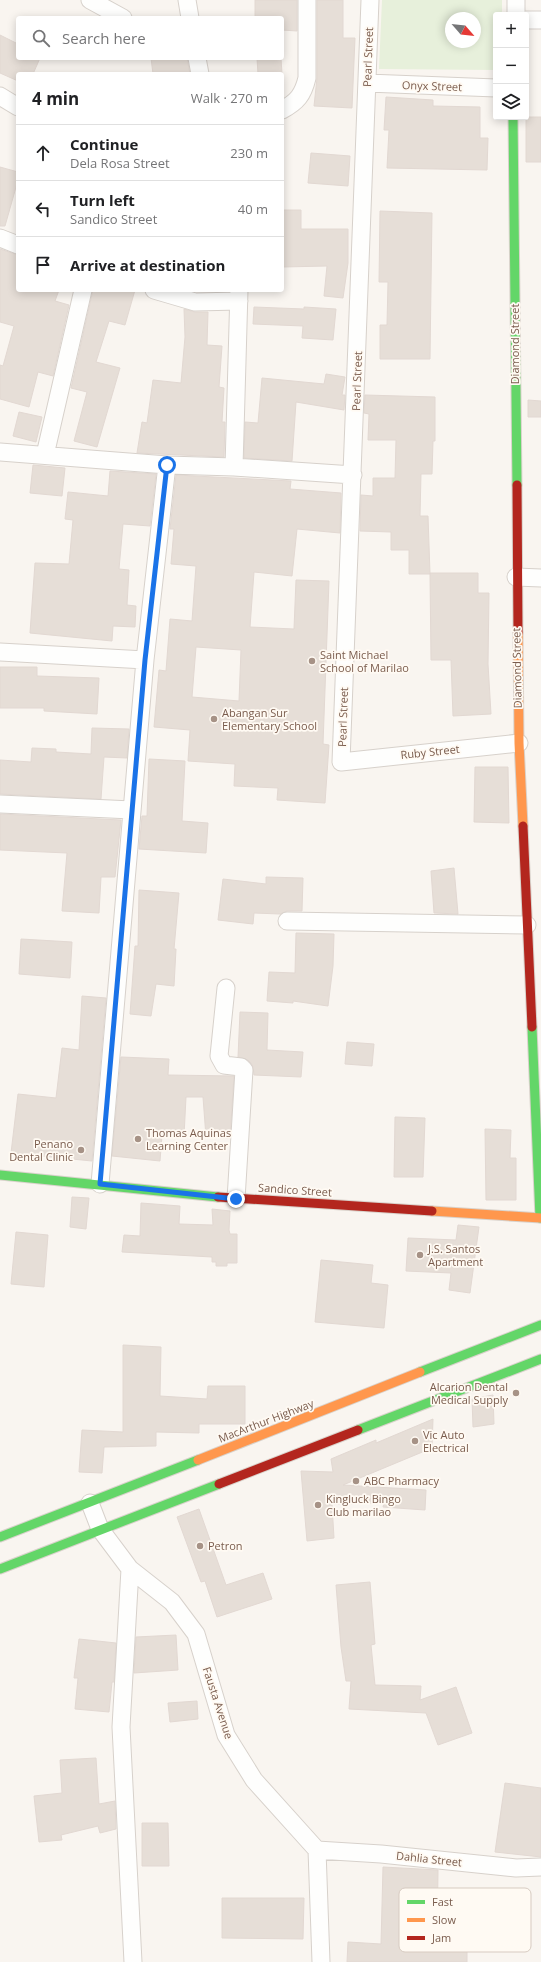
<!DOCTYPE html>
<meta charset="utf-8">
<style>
body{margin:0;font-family:"Open Sans",sans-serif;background:#f6f6f6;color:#202124}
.controls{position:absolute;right:12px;top:12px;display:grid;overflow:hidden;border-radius:4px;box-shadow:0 2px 10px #0003}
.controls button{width:36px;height:36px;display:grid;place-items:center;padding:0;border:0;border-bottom:1px solid #e0e0e0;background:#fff;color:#202124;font:20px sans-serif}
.compass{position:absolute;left:445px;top:12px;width:36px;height:36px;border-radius:50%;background:#fff;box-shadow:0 2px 10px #0003;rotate:118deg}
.stop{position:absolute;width:12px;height:12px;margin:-9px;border:3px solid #1a73e8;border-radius:50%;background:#fff}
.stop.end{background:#1a73e8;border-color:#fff;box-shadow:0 1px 4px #0008}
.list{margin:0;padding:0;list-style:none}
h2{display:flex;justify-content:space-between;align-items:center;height:52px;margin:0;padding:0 16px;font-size:17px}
h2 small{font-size:13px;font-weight:400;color:#757577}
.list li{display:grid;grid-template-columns:26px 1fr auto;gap:12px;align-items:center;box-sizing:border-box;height:56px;padding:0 16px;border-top:1px solid #e0e0e0}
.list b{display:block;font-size:15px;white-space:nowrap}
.list p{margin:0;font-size:13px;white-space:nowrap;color:#757577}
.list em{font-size:13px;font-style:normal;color:#757577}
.icon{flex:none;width:22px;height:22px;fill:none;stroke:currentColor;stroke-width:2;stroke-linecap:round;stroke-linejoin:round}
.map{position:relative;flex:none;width:541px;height:1962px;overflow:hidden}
.search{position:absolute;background:#fff;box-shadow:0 2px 10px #0003;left:16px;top:16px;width:268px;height:44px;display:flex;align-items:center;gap:10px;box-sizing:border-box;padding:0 14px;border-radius:4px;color:#757577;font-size:15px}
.panel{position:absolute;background:#fff;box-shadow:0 2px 10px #0003;left:16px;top:72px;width:268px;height:220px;border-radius:4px}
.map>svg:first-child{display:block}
</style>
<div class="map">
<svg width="541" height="1962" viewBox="0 0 541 1962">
<rect width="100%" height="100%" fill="#f9f5f0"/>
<path fill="#e7f0db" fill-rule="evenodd" d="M 382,0 L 502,0 L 502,15 L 496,15 L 496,70 L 379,69 ZM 451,18 L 475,18 L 475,42 L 451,42 Z"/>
<path fill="#e6ded7" stroke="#e2d8d2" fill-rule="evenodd" d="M 255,0 L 297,0 L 297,31 L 282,30 L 282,18 L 255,18 Z
M 317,0 L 343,0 L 343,38 L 355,38 L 352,108 L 314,106 L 317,78 Z
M 0,35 L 18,44 L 18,58 L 40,58 L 33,74 L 18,74 L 18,81 L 0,73 Z
M 151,58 L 187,58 L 190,74 L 153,74 Z
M 257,58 L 281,58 L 282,74 L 258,74 Z
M 386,97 L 433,100 L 433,106 L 480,107 L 480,138 L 488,138 L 487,170 L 387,168 L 389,130 L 384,130 Z
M 526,117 L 541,117 L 541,162 L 526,162 Z
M 311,153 L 350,156 L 348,186 L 308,183 Z
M 0,167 L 18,172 L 18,180 L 5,226 L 0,226 Z
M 282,210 L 301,210 L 301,229 L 348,229 L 348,263 L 343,298 L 324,296 L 327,266 L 282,267 Z
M 380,211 L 432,213 L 430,359 L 380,359 L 380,325 L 387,325 L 388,282 L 379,282 Z
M 0,249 L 18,255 L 18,290 L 59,290 L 55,301 L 69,305 L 53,376 L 38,372 L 29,407 L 0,399 L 0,365 L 3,366 L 14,326 L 0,322 Z
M 93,290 L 135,290 L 125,325 L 109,321 L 96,362 L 120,368 L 97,447 L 74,441 L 87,392 L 71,388 Z
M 254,307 L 304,309 L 304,307 L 336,309 L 333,340 L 302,338 L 303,326 L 253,324 Z
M 184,309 L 195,312 L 208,312 L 207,345 L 222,346 L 219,387 L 224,388 L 222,422 L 225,422 L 224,457 L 137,453 L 142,422 L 147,423 L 153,380 L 181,383 L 185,337 Z
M 326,374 L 345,377 L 342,395 L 345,395 L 344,410 L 296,402 L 292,461 L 244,458 L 245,422 L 258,423 L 262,378 L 324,384 Z
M 365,395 L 435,397 L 435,441 L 433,441 L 432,474 L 421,474 L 420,516 L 428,516 L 430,574 L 409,574 L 409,550 L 391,550 L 391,532 L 360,531 L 361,495 L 373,496 L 373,478 L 395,478 L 396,440 L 368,440 L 369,414 L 364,413 Z
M 528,400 L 541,401 L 541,417 L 528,417 Z
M 19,412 L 42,417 L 36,442 L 13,436 Z
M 33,465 L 65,468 L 62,496 L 30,493 Z
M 110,471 L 156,474 L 150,526 L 123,524 L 119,569 L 129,570 L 127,605 L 136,606 L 135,627 L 113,626 L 112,641 L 30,633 L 35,563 L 69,564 L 73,520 L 65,519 L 68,492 L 108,496 Z
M 176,475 L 291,481 L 290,489 L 341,493 L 340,533 L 297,529 L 292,576 L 254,572 L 250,627 L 294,629 L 296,580 L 329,581 L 323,744 L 329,745 L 325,803 L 277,800 L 278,788 L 234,786 L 235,764 L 188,761 L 190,730 L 154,727 L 159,670 L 166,671 L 170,619 L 192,621 L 196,566 L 171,564 L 174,529 L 170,529 ZM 196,647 L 241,650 L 239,701 L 192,697 Z
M 430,573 L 478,573 L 478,593 L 489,593 L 488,664 L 491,714 L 453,716 L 451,660 L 431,660 Z
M 0,667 L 37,667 L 37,676 L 99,678 L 97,714 L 44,711 L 44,708 L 0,708 Z
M 92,728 L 129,729 L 127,758 L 104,757 L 101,799 L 0,794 L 0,760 L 31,762 L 32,748 L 56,749 L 56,752 L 91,754 Z
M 149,759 L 185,761 L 182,821 L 208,823 L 206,853 L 139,849 L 142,816 L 147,816 Z
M 475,767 L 508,767 L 509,823 L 474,822 Z
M 0,814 L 121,820 L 115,877 L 101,877 L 99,913 L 62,911 L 67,853 L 0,850 Z
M 454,868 L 458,914 L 434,913 L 431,871 Z
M 266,877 L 303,878 L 302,911 L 287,911 L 280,914 L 254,913 L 253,924 L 218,920 L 223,879 L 266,884 Z
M 139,890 L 179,893 L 174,949 L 176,949 L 174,986 L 156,984 L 151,1016 L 130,1014 L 135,946 L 138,946 Z
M 296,933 L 334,934 L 333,966 L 328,1006 L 293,1001 L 293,1003 L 267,1001 L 269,972 L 295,973 Z
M 21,939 L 72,942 L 70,978 L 19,974 Z
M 82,996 L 106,998 L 92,1161 L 11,1153 L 18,1094 L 56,1098 L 62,1048 L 79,1050 Z
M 240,1012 L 268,1013 L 267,1050 L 303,1052 L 301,1077 L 254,1075 L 253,1067 L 251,1063 L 248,1060 L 238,1057 Z
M 347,1042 L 374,1044 L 372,1066 L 345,1064 Z
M 121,1057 L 169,1059 L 168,1075 L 234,1076 L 230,1138 L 206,1137 L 203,1097 L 186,1097 L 184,1136 L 162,1135 L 160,1161 L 112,1156 Z
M 395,1117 L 425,1118 L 423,1177 L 394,1177 Z
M 485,1129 L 511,1130 L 510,1158 L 516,1158 L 516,1200 L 486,1200 Z
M 72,1197 L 89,1198 L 86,1229 L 70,1227 Z
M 141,1203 L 180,1206 L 179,1224 L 213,1225 L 212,1209 L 230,1211 L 229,1230 L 230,1234 L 237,1234 L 237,1263 L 227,1263 L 227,1266 L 216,1266 L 216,1262 L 212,1262 L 212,1257 L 122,1252 L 124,1235 L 140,1236 Z
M 458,1225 L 479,1227 L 470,1293 L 449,1290 L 451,1273 L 406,1271 L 408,1238 L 456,1240 Z
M 16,1232 L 48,1235 L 44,1287 L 11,1284 Z
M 321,1260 L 373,1265 L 371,1283 L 388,1285 L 384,1328 L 315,1322 Z
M 123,1345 L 161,1347 L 160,1396 L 207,1399 L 208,1386 L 245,1386 L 245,1424 L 199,1424 L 199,1433 L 156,1432 L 156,1446 L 104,1447 L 102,1473 L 79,1472 L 82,1430 L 123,1432 Z
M 493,1395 L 494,1424 L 473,1427 L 472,1399 Z
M 433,1419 L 432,1448 L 343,1485 L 426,1490 L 425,1510 L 383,1507 L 384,1503 L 332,1504 L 334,1538 L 307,1541 L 301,1471 L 333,1472 L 331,1459 L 376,1440 L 376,1443 Z
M 199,1509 L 226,1585 L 263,1573 L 272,1599 L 217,1617 L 205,1581 L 201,1582 L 177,1517 Z
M 370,1582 L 375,1644 L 371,1645 L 375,1685 L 421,1686 L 420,1700 L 456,1687 L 472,1733 L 438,1745 L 426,1713 L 349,1709 L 351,1681 L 346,1681 L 341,1647 L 336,1585 Z
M 176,1635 L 178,1670 L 134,1673 L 136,1637 Z
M 79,1639 L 116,1643 L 114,1682 L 112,1682 L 109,1712 L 75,1709 L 78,1678 L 74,1678 Z
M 197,1701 L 198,1719 L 170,1722 L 168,1703 Z
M 96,1758 L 99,1804 L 115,1801 L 116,1829 L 100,1833 L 98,1826 L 61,1835 L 62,1840 L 39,1842 L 34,1796 L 62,1793 L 60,1760 Z
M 505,1783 L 541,1788 L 541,1857 L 495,1852 Z
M 142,1823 L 168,1823 L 169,1866 L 142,1866 Z
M 383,1867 L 438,1870 L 437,1943 L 467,1943 L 467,1962 L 347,1962 L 348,1942 L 381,1944 Z
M 222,1898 L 304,1898 L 303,1939 L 222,1938 Z"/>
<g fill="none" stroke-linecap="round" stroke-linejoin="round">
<g stroke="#d7d1cb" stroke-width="19">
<path id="street" d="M 90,0 L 123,18
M 187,0 L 190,18
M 370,0 L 341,762 L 519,743
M 516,15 L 516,0
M 526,20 L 541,20
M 197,58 L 200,74
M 367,83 L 496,88
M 0,96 L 18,107
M 282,110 C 297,102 303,95 307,78 L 307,0
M 0,238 L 18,245
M 154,290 L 195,302 L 239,301
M 0,452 L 167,465 L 234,467 L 239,290
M 45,455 L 83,290
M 234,467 L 353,475
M 516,577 L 541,578
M 0,652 L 145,660
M 0,804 L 132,810
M 287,921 L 527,925
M 226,988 L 219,1056 L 224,1065 L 241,1067 L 244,1070 L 236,1199
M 100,1184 L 145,660 L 167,465
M 90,1503 L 100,1529 L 130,1569 L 172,1602 L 196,1634 L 226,1735 L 254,1780 L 317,1850 L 321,1962
M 130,1569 L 121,1727 L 133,1962
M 317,1850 L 381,1854 L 516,1868 L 541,1867"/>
</g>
<g stroke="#d9d2cb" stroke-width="11">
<path id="fast" d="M 513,117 L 517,485
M 532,1027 L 540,1218
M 0,1175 L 218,1197
M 420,1372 L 541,1325
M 358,1430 L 541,1359
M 0,1537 L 198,1460
M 0,1569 L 219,1484"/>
</g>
<g stroke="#d9d2cb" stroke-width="11">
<path id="slow" d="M 518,633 L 519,743 L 523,826
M 432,1211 L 541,1218
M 198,1460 L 420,1372"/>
</g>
<g stroke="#d9d2cb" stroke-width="11">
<path id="jam" d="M 517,485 L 518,633
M 523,826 L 532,1027
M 218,1197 L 432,1211
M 219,1484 L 358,1430"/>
</g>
<use href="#street" stroke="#fefefd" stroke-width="17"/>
<use href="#fast" stroke="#63d668" stroke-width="9"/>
<use href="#slow" stroke="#ff974d" stroke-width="9"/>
<use href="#jam" stroke="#b3261e" stroke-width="9"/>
</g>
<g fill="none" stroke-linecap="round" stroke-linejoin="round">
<path stroke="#1a73e8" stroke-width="5" d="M 167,465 L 145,660 L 100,1184 L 236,1199"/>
</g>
<g fill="#a69286" stroke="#fffaf3" stroke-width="1.5">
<circle cx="312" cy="661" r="4"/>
<circle cx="214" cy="719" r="4"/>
<circle cx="138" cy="1139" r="4"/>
<circle cx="81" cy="1150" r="4"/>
<circle cx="420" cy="1255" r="4"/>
<circle cx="516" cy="1393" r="4"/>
<circle cx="415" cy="1441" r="4"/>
<circle cx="356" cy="1481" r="4"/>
<circle cx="318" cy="1505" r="4"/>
<circle cx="200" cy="1546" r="4"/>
</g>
<g text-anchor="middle" stroke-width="3.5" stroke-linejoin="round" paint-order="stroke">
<g font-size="11" fill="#7a5c4d" stroke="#fffaf3">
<text transform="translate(368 57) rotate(-88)" y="4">Pearl Street</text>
<text transform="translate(432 86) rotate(2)" y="4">Onyx Street</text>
<text transform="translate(515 344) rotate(-90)" y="4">Diamond Street</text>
<text transform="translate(357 381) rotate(-88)" y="4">Pearl Street</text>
<text transform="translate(517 668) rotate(-91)" y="4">Diamond Street</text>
<text transform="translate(343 717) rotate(-88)" y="4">Pearl Street</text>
<text transform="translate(430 752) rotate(-6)" y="4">Ruby Street</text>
<text transform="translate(295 1190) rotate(4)" y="4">Sandico Street</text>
<text transform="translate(266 1421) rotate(-21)" y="4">MacArthur Highway</text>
<text transform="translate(218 1703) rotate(72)" y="4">Fausta Avenue</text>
<text transform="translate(429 1859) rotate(6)" y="4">Dahlia Street</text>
</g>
<g font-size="11" fill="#7a5c4d" stroke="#fffaf3" text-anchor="start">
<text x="320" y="659">Saint Michael<tspan x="320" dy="13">School of Marilao</tspan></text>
<text x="222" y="717">Abangan Sur<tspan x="222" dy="13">Elementary School</tspan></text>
<text x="146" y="1137">Thomas Aquinas<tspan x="146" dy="13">Learning Center</tspan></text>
<text x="73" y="1148" text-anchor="end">Penano<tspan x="73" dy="13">Dental Clinic</tspan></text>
<text x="428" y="1253">J.S. Santos<tspan x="428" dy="13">Apartment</tspan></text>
<text x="508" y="1391" text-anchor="end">Alcarion Dental<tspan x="508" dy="13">Medical Supply</tspan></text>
<text x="423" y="1439">Vic Auto<tspan x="423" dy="13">Electrical</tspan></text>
<text x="364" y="1485">ABC Pharmacy</text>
<text x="326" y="1503">Kingluck Bingo<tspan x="326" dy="13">Club marilao</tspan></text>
<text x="208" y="1550">Petron</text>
</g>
</g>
<rect x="399" y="1888" width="132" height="64" rx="6" fill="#fffaf3" stroke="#d7cbc1" stroke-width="1"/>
<rect x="407" y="1900" width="18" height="4" fill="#63d668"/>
<rect x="407" y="1918" width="18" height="4" fill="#ff974d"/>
<rect x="407" y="1936" width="18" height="4" fill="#b3261e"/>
<g font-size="11" fill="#7a5c4d">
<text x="432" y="1906">Fast</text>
<text x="432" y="1924">Slow</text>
<text x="432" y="1942">Jam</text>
</g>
</svg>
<div class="controls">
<button>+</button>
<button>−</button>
<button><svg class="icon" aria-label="layers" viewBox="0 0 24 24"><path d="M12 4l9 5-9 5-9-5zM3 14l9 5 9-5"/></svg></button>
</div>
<svg class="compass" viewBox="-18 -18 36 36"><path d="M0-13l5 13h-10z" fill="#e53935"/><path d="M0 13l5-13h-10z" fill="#757577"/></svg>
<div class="stop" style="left:167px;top:465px"></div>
<div class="stop end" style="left:236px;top:1199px"></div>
<div class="search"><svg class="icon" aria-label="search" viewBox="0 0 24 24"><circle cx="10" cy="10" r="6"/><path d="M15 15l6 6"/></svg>Search here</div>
<section class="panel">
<h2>4 min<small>Walk · 270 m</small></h2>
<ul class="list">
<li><svg class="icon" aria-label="ahead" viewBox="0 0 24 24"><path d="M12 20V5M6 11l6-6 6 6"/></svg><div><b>Continue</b><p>Dela Rosa Street</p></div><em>230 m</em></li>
<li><svg class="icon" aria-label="left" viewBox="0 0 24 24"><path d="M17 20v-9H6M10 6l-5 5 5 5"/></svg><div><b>Turn left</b><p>Sandico Street</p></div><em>40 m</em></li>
<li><svg class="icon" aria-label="arrive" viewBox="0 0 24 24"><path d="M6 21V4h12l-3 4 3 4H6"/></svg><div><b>Arrive at destination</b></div></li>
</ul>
</section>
</div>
